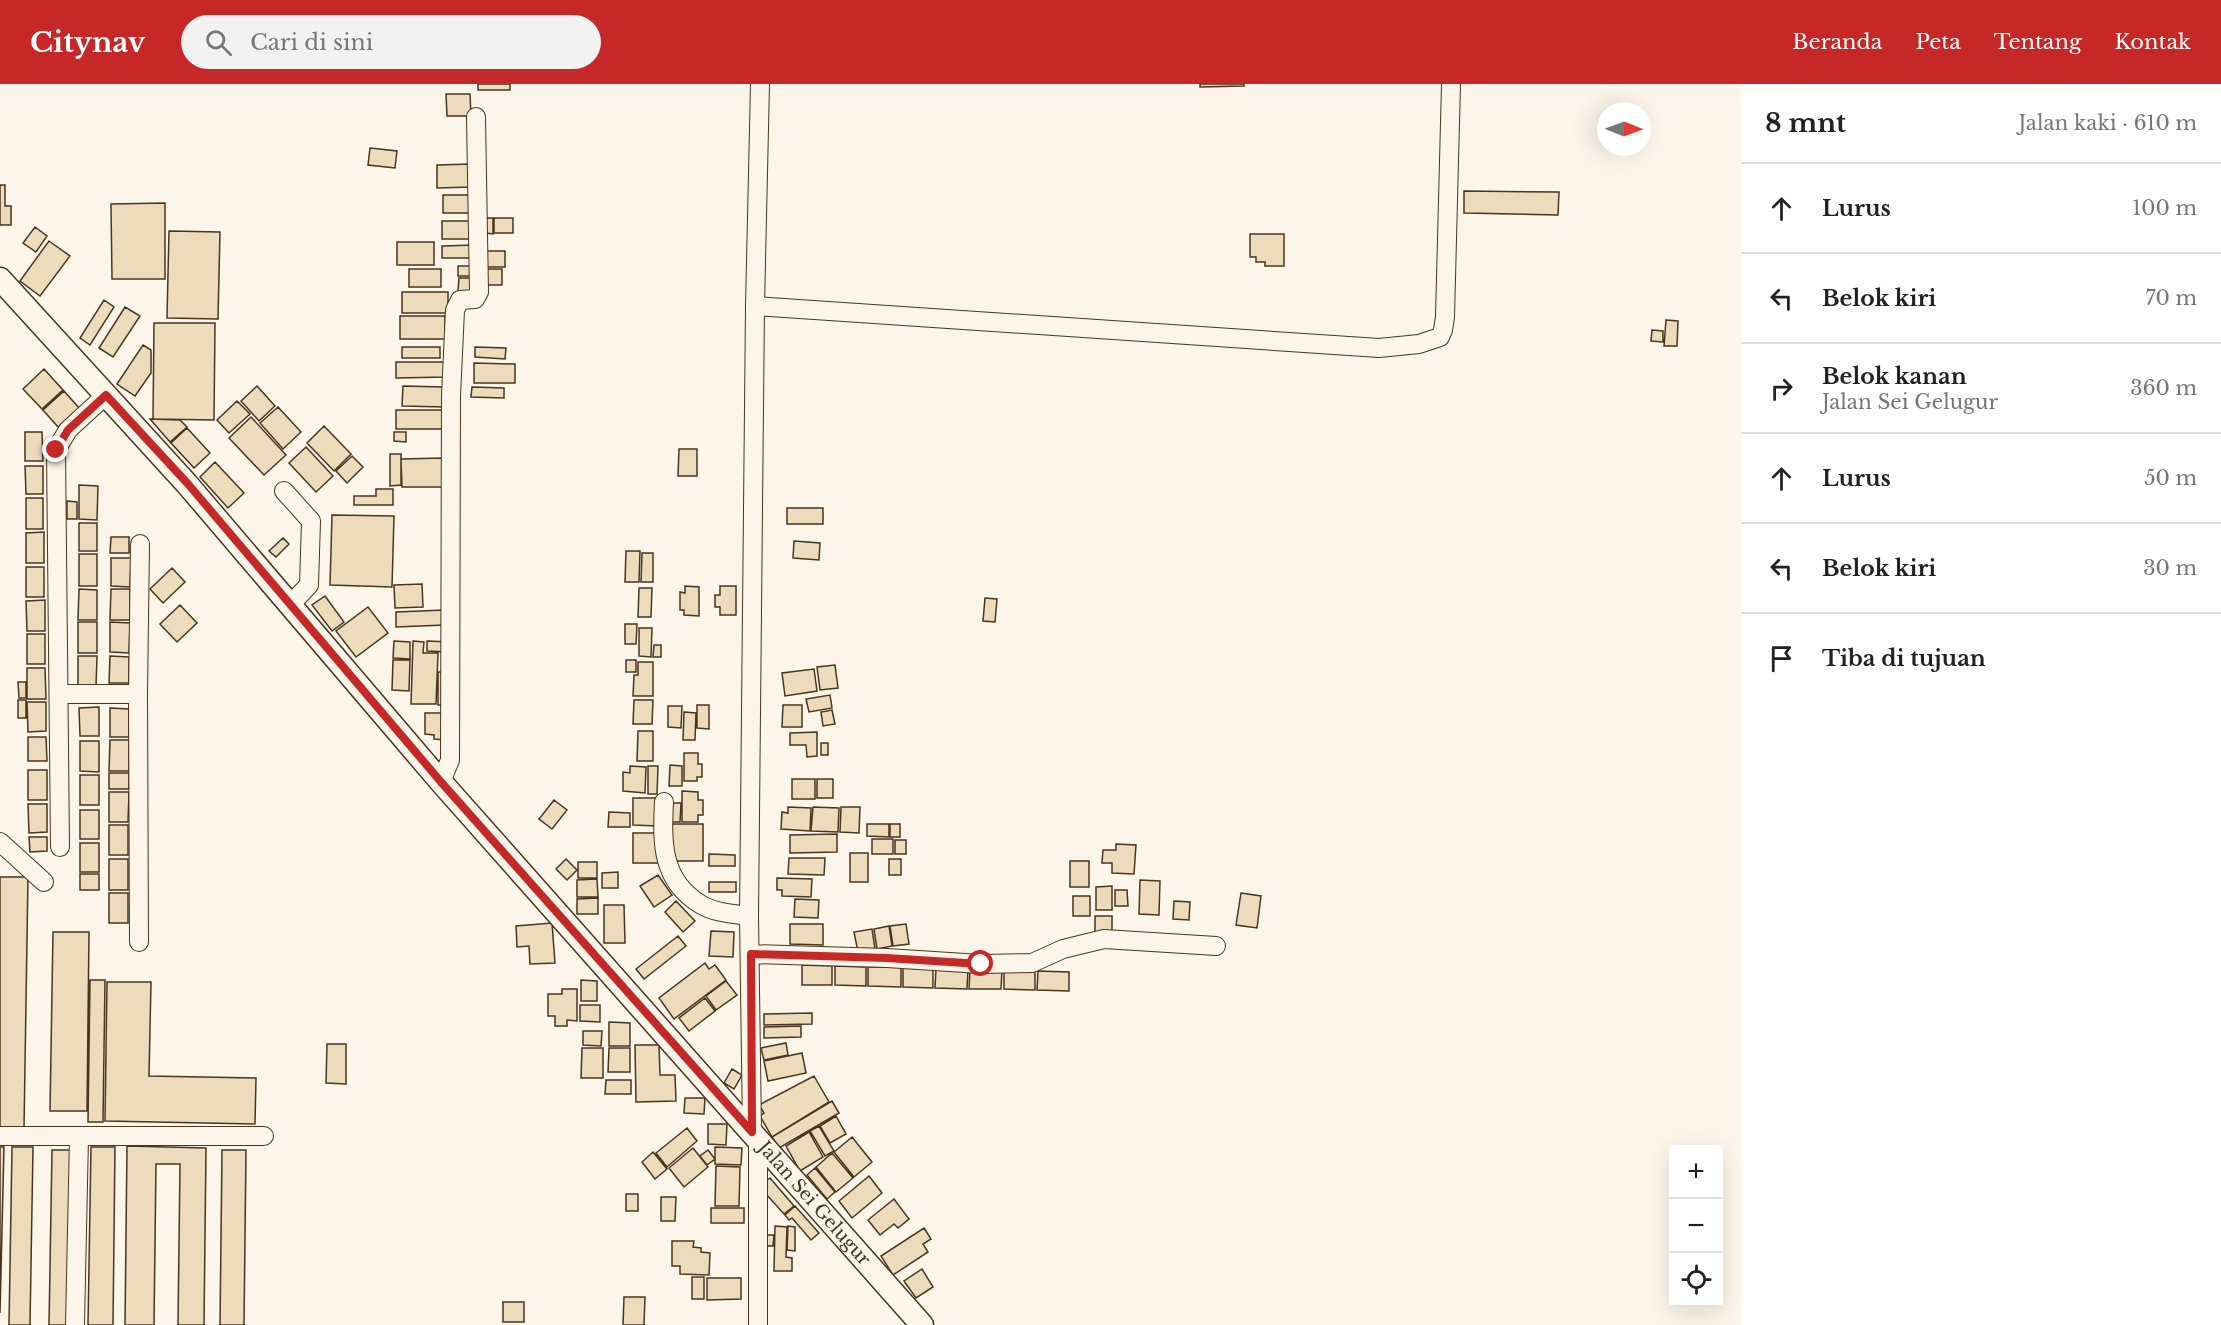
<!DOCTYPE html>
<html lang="id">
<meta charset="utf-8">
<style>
body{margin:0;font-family:"Libre Baskerville",serif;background:#f2f2f2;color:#222}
.controls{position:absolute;right:18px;bottom:18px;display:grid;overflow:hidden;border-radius:6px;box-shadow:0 6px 24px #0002}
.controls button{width:54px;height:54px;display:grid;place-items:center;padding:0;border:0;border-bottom:2px solid #e0e0e0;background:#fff;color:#222;font:30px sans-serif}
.compass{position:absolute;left:1597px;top:18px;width:54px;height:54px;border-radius:50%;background:#fff;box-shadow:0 6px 24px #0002;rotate:91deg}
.stop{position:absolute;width:18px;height:18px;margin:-14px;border:4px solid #c62828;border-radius:50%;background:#fff}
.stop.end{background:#c62828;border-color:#fff;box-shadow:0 2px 6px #0008}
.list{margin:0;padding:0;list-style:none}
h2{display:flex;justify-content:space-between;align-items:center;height:78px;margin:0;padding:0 24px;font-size:26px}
h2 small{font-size:20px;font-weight:400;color:#767676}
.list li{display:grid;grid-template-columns:39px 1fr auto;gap:18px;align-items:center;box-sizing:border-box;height:90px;padding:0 24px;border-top:2px solid #e0e0e0}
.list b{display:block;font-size:22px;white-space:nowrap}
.list p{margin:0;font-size:20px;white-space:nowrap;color:#767676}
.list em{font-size:20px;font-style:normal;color:#767676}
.icon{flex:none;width:33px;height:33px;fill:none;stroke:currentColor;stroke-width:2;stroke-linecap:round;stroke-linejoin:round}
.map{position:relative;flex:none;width:1741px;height:1241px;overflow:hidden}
header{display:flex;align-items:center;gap:36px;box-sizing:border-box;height:84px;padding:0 30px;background:#c62828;color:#fff}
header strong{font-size:28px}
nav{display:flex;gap:33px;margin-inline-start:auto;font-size:21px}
.search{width:420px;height:54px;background:#f2f2f2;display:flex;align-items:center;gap:15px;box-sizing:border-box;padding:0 21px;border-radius:33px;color:#767676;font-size:22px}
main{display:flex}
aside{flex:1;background:#fff}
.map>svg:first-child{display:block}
</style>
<header>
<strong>Citynav</strong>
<div class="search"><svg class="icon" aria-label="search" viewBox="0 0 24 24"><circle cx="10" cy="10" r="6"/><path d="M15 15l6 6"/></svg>Cari di sini</div>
<nav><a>Beranda</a><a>Peta</a><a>Tentang</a><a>Kontak</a></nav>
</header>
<main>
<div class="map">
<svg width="1741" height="1241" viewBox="0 0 1741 1241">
<rect width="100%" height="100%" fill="#fbf6e9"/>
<path fill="#ecdcbc" stroke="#4a3520" stroke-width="1.5" d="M 478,0 L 510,0 L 510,6 L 478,6 Z
M 1200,0 L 1244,0 L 1244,2 L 1200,3 Z
M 446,10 L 470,10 L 471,32 L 447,32 Z
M 370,64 L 397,67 L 395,84 L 368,81 Z
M 472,80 L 472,103 L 437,104 L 437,81 Z
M 0,101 L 5,101 L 5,122 L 11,122 L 11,141 L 0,141 Z
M 1464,107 L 1559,108 L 1558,131 L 1464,129 Z
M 443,111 L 474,111 L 474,129 L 443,129 Z
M 165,119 L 165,195 L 112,195 L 111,120 Z
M 486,134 L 493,134 L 493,150 L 486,149 Z
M 494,134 L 513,134 L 513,149 L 494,149 Z
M 442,137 L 476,137 L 475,155 L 442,155 Z
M 35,143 L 47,152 L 36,168 L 23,159 Z
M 169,147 L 220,148 L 218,235 L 167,234 Z
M 1250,150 L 1284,150 L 1284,182 L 1265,182 L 1265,178 L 1256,178 L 1256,173 L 1250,173 Z
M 49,157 L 70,172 L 40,212 L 20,197 Z
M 397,158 L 434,158 L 434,181 L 397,181 Z
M 474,161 L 474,174 L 442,174 L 442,162 Z
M 483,167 L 505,167 L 505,183 L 483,183 Z
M 458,182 L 475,182 L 475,192 L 458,192 Z
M 409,185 L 441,185 L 441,203 L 409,203 Z
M 484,185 L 502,185 L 502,201 L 484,201 Z
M 459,194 L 476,194 L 476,207 L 458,207 Z
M 402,208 L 448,208 L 448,229 L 402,229 Z
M 104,216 L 114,223 L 90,261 L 80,254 Z
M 125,223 L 140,232 L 113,273 L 99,264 Z
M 400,232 L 445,232 L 445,255 L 400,255 Z
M 1666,236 L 1678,237 L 1677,262 L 1664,262 Z
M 154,239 L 215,239 L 214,336 L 153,335 Z
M 1652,246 L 1663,247 L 1663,258 L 1651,257 Z
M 143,261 L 151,266 L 151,289 L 135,312 L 117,300 Z
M 402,263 L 440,263 L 440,274 L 402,274 Z
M 475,263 L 506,264 L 505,275 L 475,273 Z
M 396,278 L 447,278 L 447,293 L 396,294 Z
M 474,279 L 515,280 L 515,299 L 474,299 Z
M 44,285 L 63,306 L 42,325 L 23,305 Z
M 257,302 L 275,322 L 259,337 L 241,317 Z
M 403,302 L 445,303 L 445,323 L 402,322 Z
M 472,303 L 504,304 L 504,314 L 471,313 Z
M 64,307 L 79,324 L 58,343 L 43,326 Z
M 237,317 L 250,330 L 229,349 L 217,336 Z
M 278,323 L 301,348 L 283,365 L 260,339 Z
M 396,326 L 444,326 L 444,345 L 396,345 Z
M 251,333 L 286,371 L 264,391 L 229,354 Z
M 150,335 L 180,336 L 187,343 L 170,358 Z
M 324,342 L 351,370 L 334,387 L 307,359 Z
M 187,344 L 210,369 L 194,384 L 171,359 Z
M 25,348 L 42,348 L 43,377 L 25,377 Z
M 394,348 L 406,348 L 406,358 L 394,357 Z
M 306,363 L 333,392 L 316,408 L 289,379 Z
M 679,365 L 697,365 L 697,392 L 678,392 Z
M 390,370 L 401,370 L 401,401 L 390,402 Z
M 352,372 L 363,383 L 347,399 L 336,387 Z
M 443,374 L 443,403 L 402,403 L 401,375 Z
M 215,378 L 244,409 L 228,424 L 200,393 Z
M 25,382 L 43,382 L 43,410 L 26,410 Z
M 79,401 L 98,402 L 97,436 L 79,435 Z
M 376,405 L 393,405 L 393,421 L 354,421 L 354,412 L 376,412 Z
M 26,414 L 43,414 L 43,445 L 26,445 Z
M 67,417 L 77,418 L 77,435 L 67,435 Z
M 787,424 L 823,424 L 823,440 L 787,440 Z
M 332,431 L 394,432 L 392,503 L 330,501 Z
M 79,439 L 97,439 L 97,467 L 79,467 Z
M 44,448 L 44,479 L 26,479 L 26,449 Z
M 111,453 L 129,453 L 129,469 L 110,469 Z
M 283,454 L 289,460 L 276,473 L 269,467 Z
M 794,457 L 820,459 L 819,476 L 793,474 Z
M 626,467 L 640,467 L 639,498 L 625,498 Z
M 642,469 L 653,469 L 653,498 L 641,498 Z
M 79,470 L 97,470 L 97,502 L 79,502 Z
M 111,474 L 131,474 L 130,503 L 111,502 Z
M 26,483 L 44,483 L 44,513 L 26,513 Z
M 172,484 L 185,498 L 163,519 L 150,505 Z
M 422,500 L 423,523 L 395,524 L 394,501 Z
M 685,502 L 699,503 L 699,532 L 684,531 L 684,526 L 680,526 L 680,508 L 685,509 Z
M 720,502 L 736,502 L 736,531 L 720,531 L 720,523 L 715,523 L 715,511 L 720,511 Z
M 639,504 L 652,504 L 651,533 L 638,533 Z
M 79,505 L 97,506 L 97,536 L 78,536 Z
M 111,505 L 130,505 L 130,536 L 110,536 Z
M 325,512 L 344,538 L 332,547 L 312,521 Z
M 985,514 L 997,515 L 995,538 L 983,537 Z
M 45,516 L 45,547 L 27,547 L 26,517 Z
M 180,521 L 197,539 L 177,558 L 160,540 Z
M 368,523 L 388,549 L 356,573 L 336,547 Z
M 445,526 L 445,541 L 396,543 L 396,528 Z
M 78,538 L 97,538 L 97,569 L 78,569 Z
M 110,538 L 130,539 L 129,569 L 110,568 Z
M 625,540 L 637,540 L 636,560 L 625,560 Z
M 639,544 L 652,544 L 651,573 L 639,572 Z
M 27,550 L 45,550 L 45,580 L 27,580 Z
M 394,557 L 410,558 L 410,575 L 393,574 Z
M 413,557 L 424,558 L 423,569 L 438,569 L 436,620 L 411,620 Z
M 427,557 L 449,558 L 448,568 L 427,567 Z
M 654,561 L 661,561 L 661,573 L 653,573 Z
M 78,572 L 97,572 L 96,602 L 78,602 Z
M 110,572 L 129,573 L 129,599 L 109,599 Z
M 393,576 L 410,576 L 409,607 L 392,606 Z
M 626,576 L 636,576 L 636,588 L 626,588 Z
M 638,578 L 653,578 L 653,612 L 633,612 L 634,591 L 638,591 Z
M 835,581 L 838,604 L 820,606 L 817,583 Z
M 27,584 L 45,584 L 46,615 L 27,615 Z
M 814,585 L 817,607 L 785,612 L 782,589 Z
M 438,588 L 449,588 L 448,621 L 438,621 Z
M 18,598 L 26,598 L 26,614 L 19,614 Z
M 830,611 L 832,624 L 809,628 L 806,615 Z
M 18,616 L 26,616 L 26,634 L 18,634 Z
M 634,616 L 653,616 L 652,640 L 633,640 Z
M 27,618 L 46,618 L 46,647 L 28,648 Z
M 697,621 L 709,621 L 709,645 L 697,644 Z
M 783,621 L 802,621 L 802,643 L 782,643 Z
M 668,622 L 682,622 L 681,644 L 668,643 Z
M 99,623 L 99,652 L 80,652 L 79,624 Z
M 110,624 L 129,625 L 129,653 L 110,653 Z
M 832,626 L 835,640 L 823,642 L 821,628 Z
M 684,628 L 696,629 L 695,656 L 683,656 Z
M 425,629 L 445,629 L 444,656 L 434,655 L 434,651 L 425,650 Z
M 638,647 L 653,647 L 653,677 L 637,677 Z
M 817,648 L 817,672 L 807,673 L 806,661 L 790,661 L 790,649 Z
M 28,653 L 46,653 L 47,677 L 28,677 Z
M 110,656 L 129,656 L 129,687 L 109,687 Z
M 80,657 L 99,657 L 99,688 L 80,687 Z
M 821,659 L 828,659 L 828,671 L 821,671 Z
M 684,669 L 698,669 L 698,680 L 702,680 L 702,693 L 697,693 L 697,697 L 684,697 Z
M 670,681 L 682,682 L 682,702 L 669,702 Z
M 630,682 L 646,683 L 645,709 L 623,707 L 623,688 L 630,689 Z
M 648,682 L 658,682 L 657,710 L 648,710 Z
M 28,686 L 47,686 L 47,716 L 28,716 Z
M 109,689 L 129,689 L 129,705 L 109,705 Z
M 80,691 L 99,691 L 99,721 L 80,721 Z
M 792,695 L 815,695 L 815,715 L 792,715 Z
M 817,695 L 833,695 L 833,714 L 817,714 Z
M 682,707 L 698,708 L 698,716 L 703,716 L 703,731 L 698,731 L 698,738 L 682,738 Z
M 109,708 L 129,708 L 128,738 L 109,738 Z
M 633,714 L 658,714 L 657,742 L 633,741 Z
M 554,716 L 567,726 L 552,745 L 539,735 Z
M 671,719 L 681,719 L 680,738 L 670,738 Z
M 28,720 L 47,720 L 47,748 L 29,749 Z
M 788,723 L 811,724 L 810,747 L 781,745 L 782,728 L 788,729 Z
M 813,723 L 839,724 L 838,748 L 811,747 Z
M 841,723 L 860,723 L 859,749 L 840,748 Z
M 80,726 L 99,726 L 99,755 L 80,755 Z
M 609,728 L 630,729 L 630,743 L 608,743 Z
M 671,740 L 703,740 L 703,777 L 671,777 Z
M 867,740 L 889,740 L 889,753 L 867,752 Z
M 890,740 L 900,740 L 900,753 L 890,753 Z
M 109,741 L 128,741 L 128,771 L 109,771 Z
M 633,749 L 659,749 L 659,779 L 633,779 Z
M 837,750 L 837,768 L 790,769 L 790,751 Z
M 29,753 L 47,753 L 47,767 L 30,768 Z
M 872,755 L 893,755 L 893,770 L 872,770 Z
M 895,756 L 906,756 L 906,770 L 895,770 Z
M 80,759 L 99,759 L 99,788 L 80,788 Z
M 1116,760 L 1136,761 L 1134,790 L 1112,789 L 1112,779 L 1102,779 L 1103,766 L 1116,766 Z
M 850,769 L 868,769 L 868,798 L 850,798 Z
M 709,770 L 735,771 L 735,782 L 709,782 Z
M 789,774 L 825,774 L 824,791 L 788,790 Z
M 109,775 L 128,775 L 128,806 L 109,806 Z
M 566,775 L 577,786 L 567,796 L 556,785 Z
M 889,775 L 901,775 L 901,791 L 889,791 Z
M 1070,777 L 1089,777 L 1089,803 L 1070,803 Z
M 578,778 L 597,778 L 597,794 L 578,794 Z
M 618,788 L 618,804 L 602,804 L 602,789 Z
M 80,790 L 99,790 L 99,806 L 80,806 Z
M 658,791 L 672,811 L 654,823 L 640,802 Z
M 0,793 L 28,793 L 24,1044 L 0,1044 Z
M 777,794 L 812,795 L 811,813 L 782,812 L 782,806 L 777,806 Z
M 597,795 L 598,813 L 577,813 L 577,796 Z
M 1140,796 L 1160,797 L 1159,831 L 1139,830 Z
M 709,798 L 736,798 L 736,808 L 709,808 Z
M 1112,802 L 1112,826 L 1096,826 L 1096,803 Z
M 1115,806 L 1127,806 L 1128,822 L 1115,822 Z
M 109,809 L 128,809 L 128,839 L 109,839 Z
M 1241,809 L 1261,812 L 1257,844 L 1236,841 Z
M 1073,812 L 1090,812 L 1090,832 L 1073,832 Z
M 598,814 L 598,830 L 577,830 L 577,815 Z
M 795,815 L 819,816 L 818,834 L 794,833 Z
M 676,817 L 695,837 L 683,848 L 665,828 Z
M 1174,817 L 1190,818 L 1189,836 L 1173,835 Z
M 604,821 L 624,821 L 625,859 L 604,859 Z
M 1095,832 L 1112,832 L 1112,848 L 1095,848 Z
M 552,839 L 555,879 L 530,880 L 529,862 L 517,863 L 516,842 Z
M 790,840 L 823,840 L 823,861 L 790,860 Z
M 906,840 L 909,860 L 893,862 L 890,842 Z
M 889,842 L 892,862 L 877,865 L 874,845 Z
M 872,845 L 875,865 L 858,868 L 854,848 Z
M 711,847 L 734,848 L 733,873 L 709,872 Z
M 53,848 L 89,848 L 87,1027 L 50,1027 Z
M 678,852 L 686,862 L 644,895 L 636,885 Z
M 705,879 L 709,885 L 715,881 L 726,896 L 674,935 L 659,914 Z
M 802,881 L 832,882 L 832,901 L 802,901 Z
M 835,882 L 866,883 L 866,902 L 835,901 Z
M 868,883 L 901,883 L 901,903 L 868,902 Z
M 903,884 L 933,885 L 933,904 L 903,903 Z
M 936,885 L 968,885 L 967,905 L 935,904 Z
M 970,885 L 1002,886 L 1001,905 L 969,905 Z
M 1004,886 L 1035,887 L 1035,906 L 1004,905 Z
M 1038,887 L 1069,888 L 1069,907 L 1037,906 Z
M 90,896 L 105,896 L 103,1038 L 88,1038 Z
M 581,896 L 597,897 L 597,917 L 581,917 Z
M 726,897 L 737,911 L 716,926 L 706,912 Z
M 107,898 L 151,898 L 149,992 L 256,994 L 255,1040 L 105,1037 Z
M 562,905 L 577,905 L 577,937 L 567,936 L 567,942 L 555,942 L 555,932 L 548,932 L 548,910 L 562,910 Z
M 705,914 L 715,927 L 689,947 L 679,934 Z
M 580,921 L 600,921 L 600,938 L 580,937 Z
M 812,929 L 812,940 L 764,941 L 764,930 Z
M 609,938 L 630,939 L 630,962 L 609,962 Z
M 801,942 L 801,953 L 764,954 L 764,943 Z
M 583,947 L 602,947 L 601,962 L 583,961 Z
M 786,959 L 788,971 L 764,976 L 761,964 Z
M 327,960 L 346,960 L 346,1000 L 326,999 Z
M 635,961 L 659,961 L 660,991 L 675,991 L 676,1017 L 636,1018 Z
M 582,964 L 603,964 L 603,994 L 581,994 Z
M 609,964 L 630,964 L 630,988 L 608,988 Z
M 802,969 L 806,989 L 768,997 L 764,977 Z
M 732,985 L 742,991 L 734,1005 L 724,999 Z
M 814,992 L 829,1018 L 772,1053 L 760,1032 L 764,1029 L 759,1021 Z
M 606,996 L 631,996 L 631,1010 L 605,1010 Z
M 685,1014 L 705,1014 L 704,1030 L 684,1029 Z
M 832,1017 L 839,1029 L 779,1064 L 772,1053 Z
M 836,1032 L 846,1050 L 830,1059 L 820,1042 Z
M 708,1040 L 727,1040 L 726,1061 L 708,1060 Z
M 819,1042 L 834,1067 L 825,1072 L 810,1047 Z
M 687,1044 L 697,1057 L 667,1083 L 656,1069 Z
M 809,1048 L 823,1073 L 800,1087 L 786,1062 Z
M 852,1053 L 872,1078 L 854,1093 L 834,1068 Z
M 127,1062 L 206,1064 L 204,1241 L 178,1241 L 180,1080 L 156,1080 L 154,1241 L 125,1241 Z
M 0,1063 L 4,1063 L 0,1229 Z
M 12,1063 L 33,1063 L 30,1241 L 9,1241 Z
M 91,1063 L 115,1063 L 113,1241 L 88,1241 Z
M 715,1063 L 742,1064 L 741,1081 L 715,1080 Z
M 693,1064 L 708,1083 L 684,1103 L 669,1084 Z
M 52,1066 L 72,1066 L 69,1241 L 49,1241 Z
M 222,1066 L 246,1066 L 244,1241 L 220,1241 Z
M 708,1066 L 715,1075 L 707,1081 L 700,1072 Z
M 653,1068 L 667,1085 L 655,1095 L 642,1078 Z
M 832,1069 L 853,1094 L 836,1108 L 816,1083 Z
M 716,1082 L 740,1083 L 739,1122 L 715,1122 Z
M 815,1084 L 835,1108 L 827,1115 L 807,1091 Z
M 869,1092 L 882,1109 L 852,1134 L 839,1117 Z
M 770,1094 L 794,1122 L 784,1130 L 766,1110 L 766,1097 Z
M 626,1110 L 638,1110 L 638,1127 L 626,1127 Z
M 661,1113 L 676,1113 L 675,1137 L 661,1137 Z
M 894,1115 L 909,1135 L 898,1144 L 894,1140 L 880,1151 L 868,1136 Z
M 795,1122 L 819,1149 L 811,1156 L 792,1134 L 789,1136 L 785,1131 Z
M 711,1124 L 744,1124 L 744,1139 L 711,1139 Z
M 775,1142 L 787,1143 L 786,1173 L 792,1174 L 792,1187 L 774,1187 Z
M 788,1142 L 795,1143 L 795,1167 L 787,1166 Z
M 924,1144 L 931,1155 L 923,1160 L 928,1168 L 893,1191 L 881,1172 Z
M 766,1151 L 774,1151 L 773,1162 L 765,1162 Z
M 672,1157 L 694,1157 L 693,1163 L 701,1164 L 701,1168 L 710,1169 L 709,1191 L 680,1190 L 680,1182 L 672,1182 Z
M 922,1185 L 933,1203 L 916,1214 L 904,1197 Z
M 692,1193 L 704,1193 L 704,1215 L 692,1215 Z
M 707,1194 L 741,1194 L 741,1215 L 707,1216 Z
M 624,1213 L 645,1213 L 644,1241 L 623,1241 Z
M 503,1218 L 524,1218 L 524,1238 L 503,1238 Z"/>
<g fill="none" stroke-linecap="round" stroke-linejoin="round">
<g stroke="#4a3520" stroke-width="20">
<path id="minor" d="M 755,222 L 1379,264 L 1419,260 L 1440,253 L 1443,246 L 1445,233 L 1451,0
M 284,407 L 311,437 L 309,501 L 290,521
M 59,610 L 138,610
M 441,698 L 450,676 L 451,312 L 455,226 L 460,216 L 475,215 L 479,208 L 476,33
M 664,718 C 662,758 661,796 700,820 C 714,829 734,830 749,832
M 0,758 L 44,798
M 60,763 L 56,366 L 68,346 L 106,311
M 139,858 L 138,610 L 140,460
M 751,870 L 887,874 L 981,880 L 1032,879 L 1063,865 L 1104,855 L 1216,862
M 752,1048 L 749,832 L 755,222 L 760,0
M 0,1052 L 264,1052
M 758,1056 L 758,1241
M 75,1241 L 79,1053"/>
</g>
<g stroke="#4a3520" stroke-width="25">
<g id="major">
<path id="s1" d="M 0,195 L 187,400 L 441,698 L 922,1241"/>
</g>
</g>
<use href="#minor" stroke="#fbf6e9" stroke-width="18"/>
<use href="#major" stroke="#fbf6e9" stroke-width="22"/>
</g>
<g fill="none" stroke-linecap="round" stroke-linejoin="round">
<path stroke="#c62828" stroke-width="8" d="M 56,366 L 68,346 L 106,311 L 188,400 L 441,698 L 752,1048 L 751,870 L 887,874 L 981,880"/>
</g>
<g text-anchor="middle" stroke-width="4.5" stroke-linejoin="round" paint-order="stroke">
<g font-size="18" fill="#4a3520" stroke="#fbf6e9">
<text dy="6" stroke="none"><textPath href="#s1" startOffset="1232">Jalan Sei Gelugur</textPath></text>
</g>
</g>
</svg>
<div class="controls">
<button>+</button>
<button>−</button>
<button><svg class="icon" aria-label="locate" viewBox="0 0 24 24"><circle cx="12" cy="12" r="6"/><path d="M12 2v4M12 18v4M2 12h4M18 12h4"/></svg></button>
</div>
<svg class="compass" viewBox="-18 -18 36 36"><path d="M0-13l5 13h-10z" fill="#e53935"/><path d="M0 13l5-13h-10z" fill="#767676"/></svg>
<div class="stop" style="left:981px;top:880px"></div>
<div class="stop end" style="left:56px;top:366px"></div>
</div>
<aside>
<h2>8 mnt<small>Jalan kaki · 610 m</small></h2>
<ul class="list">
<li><svg class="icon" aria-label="ahead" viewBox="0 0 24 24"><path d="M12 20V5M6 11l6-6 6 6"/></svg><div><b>Lurus</b></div><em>100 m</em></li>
<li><svg class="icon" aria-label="left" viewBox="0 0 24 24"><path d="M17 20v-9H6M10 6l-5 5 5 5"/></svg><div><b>Belok kiri</b></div><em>70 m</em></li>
<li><svg class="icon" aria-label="right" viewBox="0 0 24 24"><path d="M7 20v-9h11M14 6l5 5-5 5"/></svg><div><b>Belok kanan</b><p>Jalan Sei Gelugur</p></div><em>360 m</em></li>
<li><svg class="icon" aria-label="ahead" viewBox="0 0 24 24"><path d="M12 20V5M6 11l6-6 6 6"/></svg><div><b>Lurus</b></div><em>50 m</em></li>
<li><svg class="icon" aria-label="left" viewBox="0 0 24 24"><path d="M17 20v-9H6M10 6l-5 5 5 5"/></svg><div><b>Belok kiri</b></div><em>30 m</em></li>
<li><svg class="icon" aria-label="arrive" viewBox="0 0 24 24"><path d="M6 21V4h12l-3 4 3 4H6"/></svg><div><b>Tiba di tujuan</b></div></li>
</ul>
</aside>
</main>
